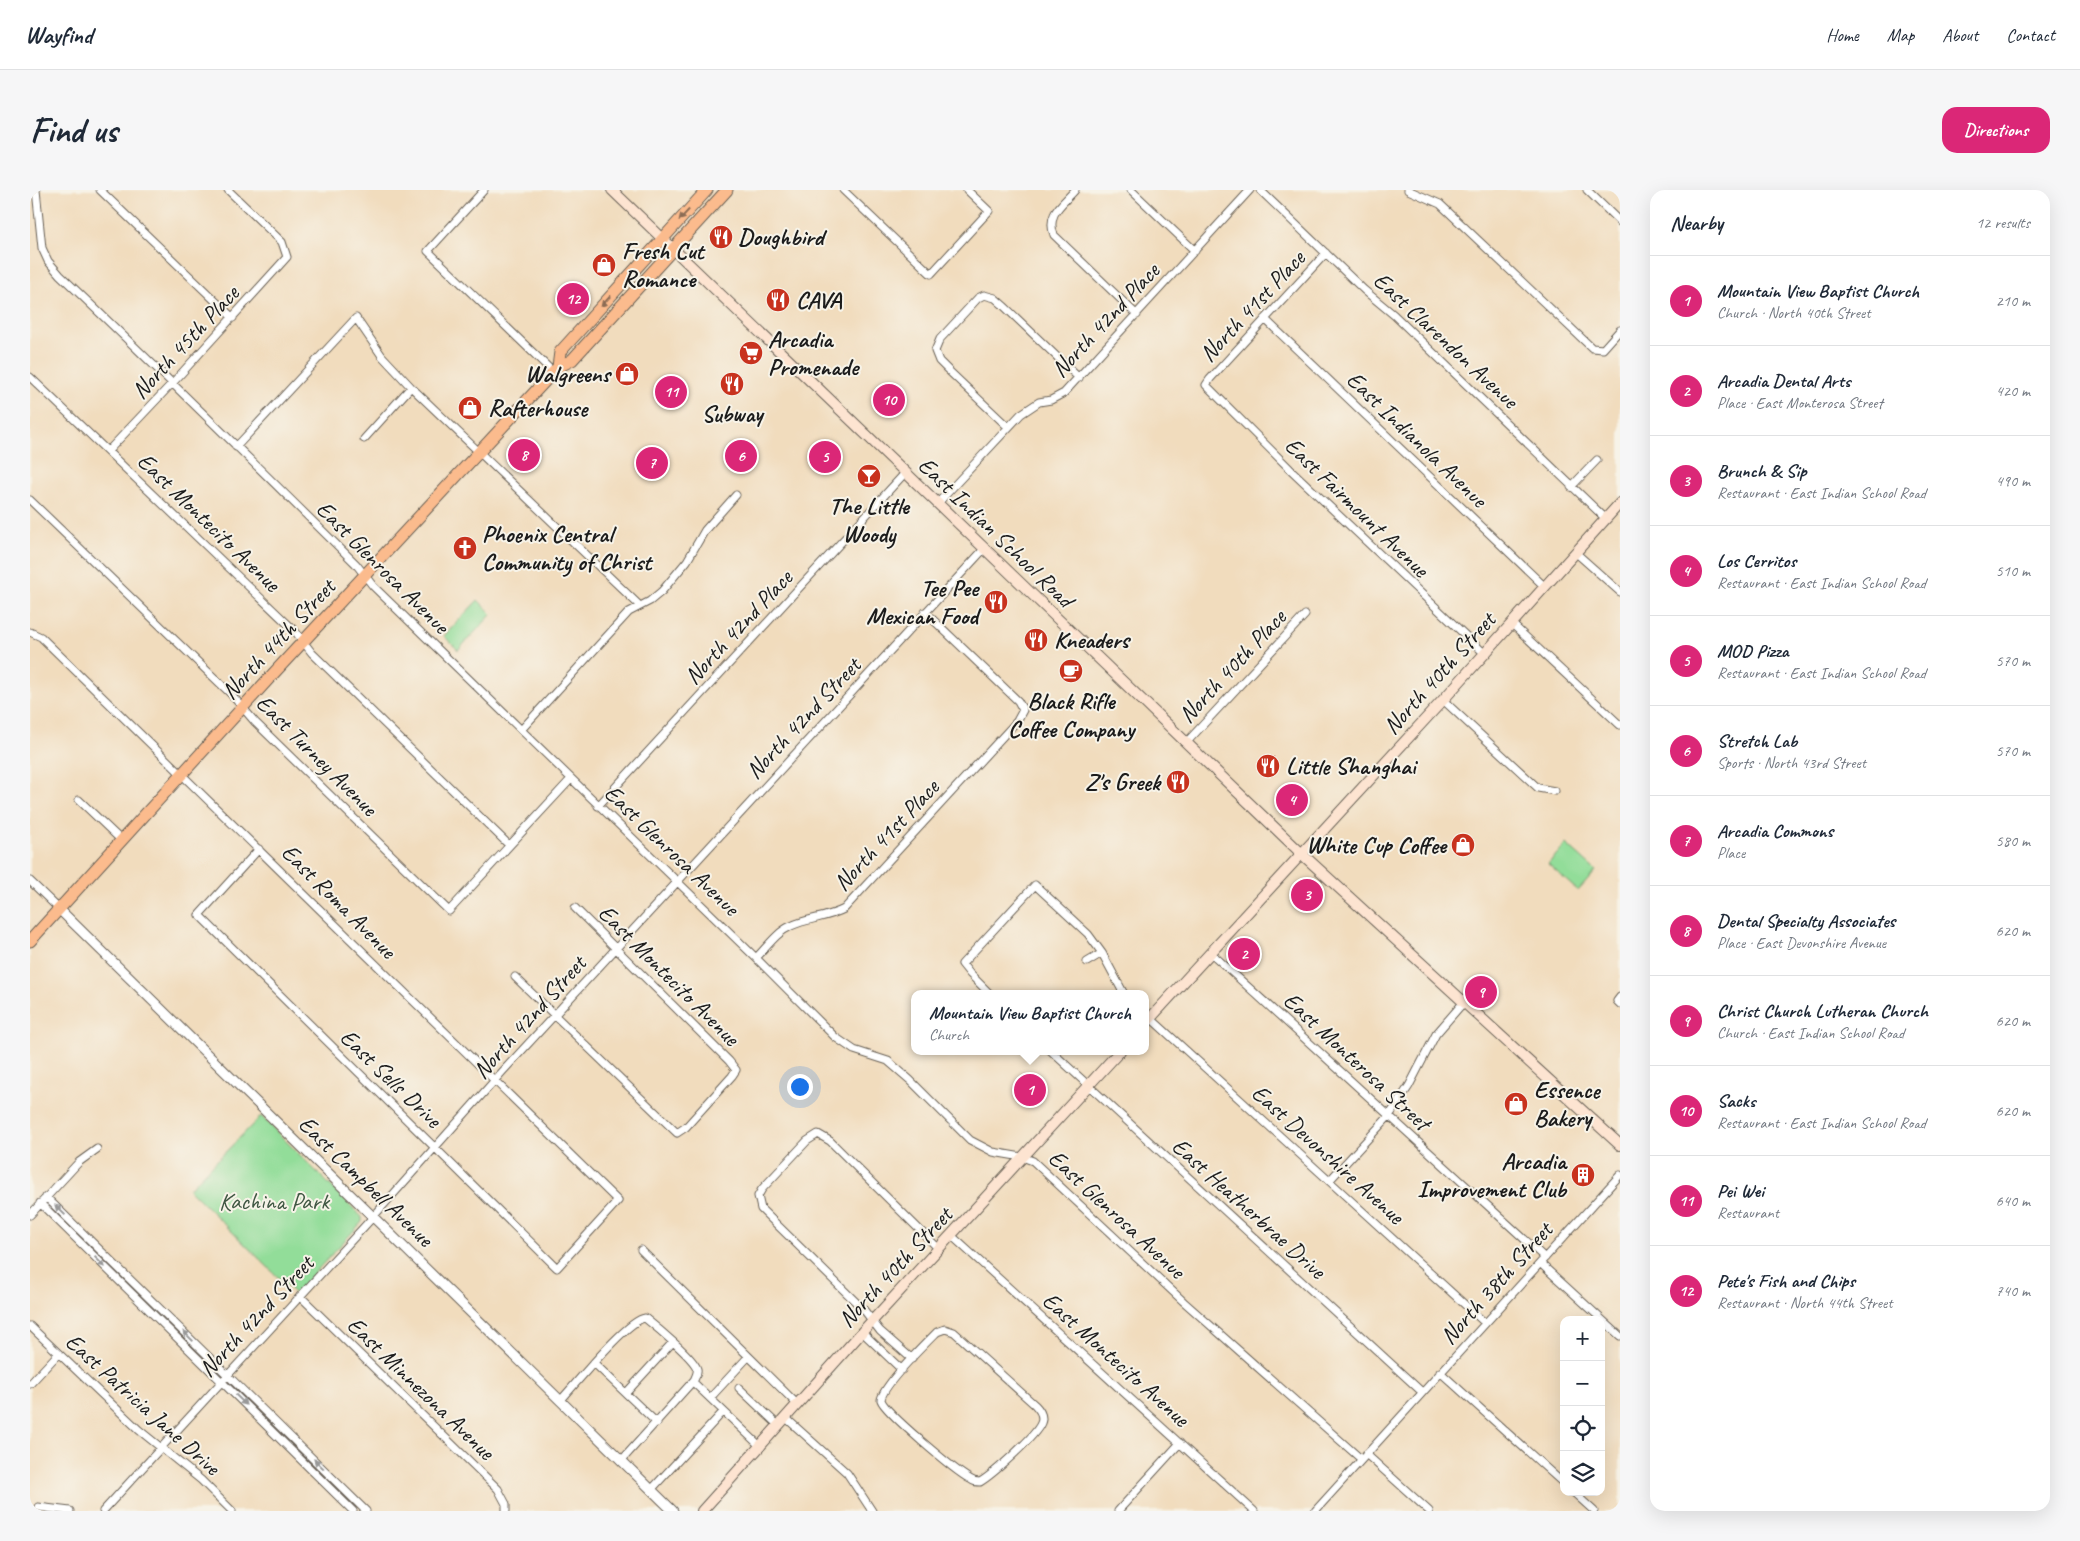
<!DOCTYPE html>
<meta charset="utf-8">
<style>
body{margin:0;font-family:Caveat,sans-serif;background:#f6f6f7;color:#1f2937}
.controls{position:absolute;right:15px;bottom:15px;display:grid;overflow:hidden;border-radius:10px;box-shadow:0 5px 20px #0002}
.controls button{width:45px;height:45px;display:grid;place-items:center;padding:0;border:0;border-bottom:1px solid #e0e1e3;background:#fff;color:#1f2937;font:25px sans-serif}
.you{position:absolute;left:769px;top:896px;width:18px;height:18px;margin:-12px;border:4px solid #fff;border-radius:50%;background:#1a73e8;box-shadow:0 0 0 8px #1a73e833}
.badge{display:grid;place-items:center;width:32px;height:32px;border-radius:50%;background:#db2777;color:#fff;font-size:16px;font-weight:700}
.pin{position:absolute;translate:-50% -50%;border:2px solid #fff;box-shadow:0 1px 5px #0006}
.popup{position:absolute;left:881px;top:800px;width:238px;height:65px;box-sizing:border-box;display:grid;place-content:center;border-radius:10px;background:#fff;filter:drop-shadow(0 1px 4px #0005);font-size:16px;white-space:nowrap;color:#747a83}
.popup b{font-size:19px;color:#1f2937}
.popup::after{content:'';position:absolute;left:50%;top:100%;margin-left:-10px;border:10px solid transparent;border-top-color:#fff}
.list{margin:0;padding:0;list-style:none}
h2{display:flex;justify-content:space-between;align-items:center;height:65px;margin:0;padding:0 20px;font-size:21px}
h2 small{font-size:16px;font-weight:400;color:#747a83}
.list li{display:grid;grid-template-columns:32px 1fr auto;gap:15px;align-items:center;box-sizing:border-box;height:90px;padding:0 20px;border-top:1px solid #e0e1e3}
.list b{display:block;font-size:19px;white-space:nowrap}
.list p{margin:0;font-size:16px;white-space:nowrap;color:#747a83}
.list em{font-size:16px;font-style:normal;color:#747a83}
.icon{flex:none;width:28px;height:28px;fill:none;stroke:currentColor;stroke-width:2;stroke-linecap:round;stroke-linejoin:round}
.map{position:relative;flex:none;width:1590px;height:1321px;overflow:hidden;border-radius:15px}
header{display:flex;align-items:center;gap:30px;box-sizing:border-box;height:70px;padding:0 25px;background:#fff;border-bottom:1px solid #e0e1e3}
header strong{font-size:24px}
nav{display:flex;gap:28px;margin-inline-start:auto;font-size:18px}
.intro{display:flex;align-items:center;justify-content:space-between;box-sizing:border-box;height:120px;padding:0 30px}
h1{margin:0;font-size:35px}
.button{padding:12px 22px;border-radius:15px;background:#db2777;color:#fff;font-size:18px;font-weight:700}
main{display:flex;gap:30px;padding:0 30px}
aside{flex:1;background:#fff;border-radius:15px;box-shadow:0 5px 20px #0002}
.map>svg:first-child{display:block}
</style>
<header>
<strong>Wayfind</strong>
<nav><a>Home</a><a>Map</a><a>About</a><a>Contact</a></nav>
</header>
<div class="intro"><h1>Find us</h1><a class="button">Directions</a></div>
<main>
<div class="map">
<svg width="1590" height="1321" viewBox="0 0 1590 1321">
<rect width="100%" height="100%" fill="#f7f3e8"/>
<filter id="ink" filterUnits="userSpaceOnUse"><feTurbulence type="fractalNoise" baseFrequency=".02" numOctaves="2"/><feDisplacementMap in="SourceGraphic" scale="10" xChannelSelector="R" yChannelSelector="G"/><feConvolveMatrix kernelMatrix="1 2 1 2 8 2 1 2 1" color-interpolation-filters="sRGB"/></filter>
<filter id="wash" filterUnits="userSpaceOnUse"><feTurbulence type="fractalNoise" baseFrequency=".0096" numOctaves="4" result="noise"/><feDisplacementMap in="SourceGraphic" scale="20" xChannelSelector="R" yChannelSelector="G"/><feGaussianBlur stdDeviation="1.12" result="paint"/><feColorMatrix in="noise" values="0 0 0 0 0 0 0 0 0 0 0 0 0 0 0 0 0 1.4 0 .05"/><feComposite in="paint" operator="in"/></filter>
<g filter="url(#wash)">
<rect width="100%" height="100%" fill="#f1dcbd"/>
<path fill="#92dd99" stroke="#577c5a" d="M 448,410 L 462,424 L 428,460 L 414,446 Z
M 1536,654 L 1566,681 L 1548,701 L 1518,674 Z
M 231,926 L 332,1027 L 332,1032 L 265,1104 L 159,999 Z"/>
</g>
<g filter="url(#ink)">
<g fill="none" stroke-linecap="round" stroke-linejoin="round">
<g stroke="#675f54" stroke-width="9">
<path id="minor" d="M 6,0 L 12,58 L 18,71 L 30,85 C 130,180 228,277 326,374 L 343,396 L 726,768 L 805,847 L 824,860 L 858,871 L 880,890 L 940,950 L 963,962 L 992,967 L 1003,971 L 1154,1112 L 1331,1269
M 70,0 L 203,128
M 454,0 L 398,61 L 523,182
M 813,0 L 901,84 L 959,21 L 937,0
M 1045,0 C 1032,15 1016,24 1024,45 L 1107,125
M 1101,0 L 1165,61
M 1230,0 L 1334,100 L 1364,125 L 1575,328
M 1378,0 L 1410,14 L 1562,158 L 1573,159 L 1590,140
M 1557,0 L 1590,32
M 1296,63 L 1180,189 L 1176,195 L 1260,279 L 1454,463
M 1235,129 L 1514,396
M 0,187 L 265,441 L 282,463 L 479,655
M 978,237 L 918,180 L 909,171 L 905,161 L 910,149 L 948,108 L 954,105 L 965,108 L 974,116 L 1049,188
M 334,249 L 381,197
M 206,257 L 326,128 L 352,166 L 381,197 L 610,416
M 78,261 L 149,186 L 257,67 L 252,52 L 198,0
M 1541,297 L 1567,270
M 0,310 L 201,504 L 225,532 L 419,721 L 541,589
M 907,314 L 991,224 L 1009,212 L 1021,210 L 1034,203 L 1220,0
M 1545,362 L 1590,402
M 1481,433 L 1590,535
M 0,442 L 11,447 L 588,1011 L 527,1078 L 169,725 L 229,659
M 1413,510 L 1508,598 L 1525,601
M 491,540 L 599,422 L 620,411 L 632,401 L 657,371 L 675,340 L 706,305
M 1156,553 L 1275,425
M 49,610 L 92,651
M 568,616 L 875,283
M 0,691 L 29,719
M 1181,763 L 1515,1068
M 726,768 C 737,757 747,742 761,736 C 778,728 797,728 814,719 L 987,531 L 993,520 L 988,511 L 895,422
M 1057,772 L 1072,763
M 485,787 L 647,943 L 656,937 L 702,886 L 706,880 L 699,871 L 545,718
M 960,804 L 940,784 L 932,774 L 1005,695 L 1058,744 L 1072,763 L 1094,804
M 1590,807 L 1587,811 L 1590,814
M 1115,823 L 1455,1133
M 1021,861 L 1392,1202
M 1299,991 L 1359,926 L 1379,896 L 1406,844 L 1433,813
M 16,1007 L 336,1321
M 10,1013 L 323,1321
M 0,1025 L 49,972 L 67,959
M 922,1046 L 1224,1321
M 611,1060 L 768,1215
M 1510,1073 L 1590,1146
M 270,1106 L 468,1299 L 476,1314 L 476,1321
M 0,1136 L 109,1240 L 171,1290 L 202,1321
M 915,1139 L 924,1142 L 1005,1215 C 1010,1220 1014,1226 1011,1233 C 1006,1246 962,1285 950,1292 C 946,1292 944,1292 940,1289 C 925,1281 855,1222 851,1210 C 852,1196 895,1154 907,1142 Z
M 832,1142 L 872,1180
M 882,1169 L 850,1141 L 834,1120 L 731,1019 L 728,1006 L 732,999 L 777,951 L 788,944 L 800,951 L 909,1059
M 564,1173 L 627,1233
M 1410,1182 L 1534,1294
M 663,1192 L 731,1257
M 0,1194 L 28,1164
M 709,1198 L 749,1236
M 596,1203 L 643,1152
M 680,1208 L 718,1167
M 530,1211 C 545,1195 597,1130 615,1128 C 625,1136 664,1168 667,1179 C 668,1183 666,1186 664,1190 L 591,1271
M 756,1228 L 817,1283 L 842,1321
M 1336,1264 L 1399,1321
M 621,1300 L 693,1222
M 1543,1302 L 1564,1321
M 8,1317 L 40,1321
M 73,1321 L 343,1027 L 473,881 L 954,359
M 1088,1321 L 1150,1253
M 1285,1321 L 1590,985"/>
</g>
<g stroke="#675f54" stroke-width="11">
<path id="tertiary" d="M 29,719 L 643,1321"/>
</g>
<g stroke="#675f54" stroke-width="12">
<path id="secondary" d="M 582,0 L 1272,664 L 1590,955
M 1115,834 L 1413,510 L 1590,313
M 672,1321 L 832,1142 L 1090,861"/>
</g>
<g stroke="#675f54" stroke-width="13">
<path id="primary" d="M 528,177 L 530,162 L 677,0
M 0,751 L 243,484 L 528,177 L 542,170 L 697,0"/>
</g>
<use href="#minor" stroke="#fff" stroke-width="7"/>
<use href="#tertiary" stroke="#fff" stroke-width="9"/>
<use href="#secondary" stroke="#fde4d1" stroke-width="10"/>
<use href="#primary" stroke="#fbbb8d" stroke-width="11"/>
</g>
<defs><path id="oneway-solid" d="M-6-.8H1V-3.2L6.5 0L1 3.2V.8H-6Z" transform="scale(1.25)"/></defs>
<g fill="#8c6c54">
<use href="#oneway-solid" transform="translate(654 25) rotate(133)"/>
<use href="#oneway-solid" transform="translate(576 111) rotate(132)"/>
</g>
<g fill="#999">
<use href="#oneway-solid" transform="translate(30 1020) rotate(-136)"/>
<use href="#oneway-solid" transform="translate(70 1072) rotate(44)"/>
<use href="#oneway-solid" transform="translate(158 1146) rotate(-135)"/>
<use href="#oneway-solid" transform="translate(211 1210) rotate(44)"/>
<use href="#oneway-solid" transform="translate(289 1274) rotate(-136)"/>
</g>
</g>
<defs>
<g id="restaurant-disc" transform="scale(1.25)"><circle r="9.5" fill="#c8321e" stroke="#f7f3e8"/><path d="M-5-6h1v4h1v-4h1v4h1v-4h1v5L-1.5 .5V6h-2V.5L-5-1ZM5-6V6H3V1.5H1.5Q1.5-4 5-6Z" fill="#fff"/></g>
<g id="shop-disc" transform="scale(1.25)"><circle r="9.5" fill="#c8321e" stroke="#f7f3e8"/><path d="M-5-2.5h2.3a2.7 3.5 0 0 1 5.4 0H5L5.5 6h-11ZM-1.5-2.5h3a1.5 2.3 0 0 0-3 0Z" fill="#fff"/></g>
<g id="supermarket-disc" transform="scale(1.25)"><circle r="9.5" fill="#c8321e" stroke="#f7f3e8"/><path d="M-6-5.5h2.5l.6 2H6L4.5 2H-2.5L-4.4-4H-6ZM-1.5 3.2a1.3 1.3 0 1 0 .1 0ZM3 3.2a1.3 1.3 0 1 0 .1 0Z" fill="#fff"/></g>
<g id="bar-disc" transform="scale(1.25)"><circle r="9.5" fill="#c8321e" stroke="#f7f3e8"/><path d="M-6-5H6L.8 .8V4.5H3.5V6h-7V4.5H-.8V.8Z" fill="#fff"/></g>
<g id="church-disc" transform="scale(1.25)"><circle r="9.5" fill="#c8321e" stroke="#f7f3e8"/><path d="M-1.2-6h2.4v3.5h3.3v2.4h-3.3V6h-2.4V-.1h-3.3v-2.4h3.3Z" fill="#fff"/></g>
<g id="cafe-disc" transform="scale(1.25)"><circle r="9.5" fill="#c8321e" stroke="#f7f3e8"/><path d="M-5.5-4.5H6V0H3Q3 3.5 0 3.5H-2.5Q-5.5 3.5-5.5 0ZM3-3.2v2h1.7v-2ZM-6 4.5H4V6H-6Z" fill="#fff"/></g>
<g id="building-disc" transform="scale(1.25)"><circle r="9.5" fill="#c8321e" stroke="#f7f3e8"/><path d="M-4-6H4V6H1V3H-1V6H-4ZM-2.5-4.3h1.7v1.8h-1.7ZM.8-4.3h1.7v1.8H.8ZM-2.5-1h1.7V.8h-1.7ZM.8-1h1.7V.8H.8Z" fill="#fff"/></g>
</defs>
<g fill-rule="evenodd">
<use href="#restaurant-disc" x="691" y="47"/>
<use href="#shop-disc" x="574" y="75"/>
<use href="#restaurant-disc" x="748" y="110"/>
<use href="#supermarket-disc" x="721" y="163"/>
<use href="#shop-disc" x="597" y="184"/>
<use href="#restaurant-disc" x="702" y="194"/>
<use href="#shop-disc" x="440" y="218"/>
<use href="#bar-disc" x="839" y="286"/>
<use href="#church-disc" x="435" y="358"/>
<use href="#restaurant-disc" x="966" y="412"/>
<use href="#restaurant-disc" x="1006" y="450"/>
<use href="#cafe-disc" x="1041" y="481"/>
<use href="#restaurant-disc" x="1238" y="576"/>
<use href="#restaurant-disc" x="1148" y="592"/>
<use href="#shop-disc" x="1433" y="655"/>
<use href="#shop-disc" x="1486" y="914"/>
<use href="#building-disc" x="1553" y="985"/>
</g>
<g text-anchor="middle" stroke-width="4" stroke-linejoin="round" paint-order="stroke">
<g font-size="24" font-weight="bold" fill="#1c1c1c" stroke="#f7f3e8" text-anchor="start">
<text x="708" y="55">Doughbird</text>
<text x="592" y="69">Fresh Cut<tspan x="592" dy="28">Romance</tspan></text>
<text x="766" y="118">CAVA</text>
<text x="738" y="157">Arcadia<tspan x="738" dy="28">Promenade</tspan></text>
<text x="580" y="192" text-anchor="end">Walgreens</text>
<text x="458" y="226">Rafterhouse</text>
<text x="702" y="232" text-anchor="middle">Subway</text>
<text x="839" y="324" text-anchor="middle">The Little<tspan x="839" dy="28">Woody</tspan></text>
<text x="452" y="352">Phoenix Central<tspan x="452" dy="28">Community of Christ</tspan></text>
<text x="948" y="406" text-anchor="end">Tee Pee<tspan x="948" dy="28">Mexican Food</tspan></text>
<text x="1024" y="458">Kneaders</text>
<text x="1041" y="519" text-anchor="middle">Black Rifle<tspan x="1041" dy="28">Coffee Company</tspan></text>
<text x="1256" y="584">Little Shanghai</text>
<text x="1130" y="600" text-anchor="end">Z's Greek</text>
<text x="1416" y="663" text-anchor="end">White Cup Coffee</text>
<text x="1504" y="908">Essence<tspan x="1504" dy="28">Bakery</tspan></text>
<text x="1536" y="979" text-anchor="end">Arcadia<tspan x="1536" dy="28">Improvement Club</tspan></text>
</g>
<g font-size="24" fill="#1c1c1c" stroke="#f7f3e8">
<text transform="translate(1222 116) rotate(-47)" y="8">North 41st Place</text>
<text transform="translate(1075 130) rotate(-47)" y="8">North 42nd Place</text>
<text transform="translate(1416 150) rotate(43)" y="8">East Clarendon Avenue</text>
<text transform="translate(155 152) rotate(-47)" y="8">North 45th Place</text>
<text transform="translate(1387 249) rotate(44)" y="8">East Indianola Avenue</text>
<text transform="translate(1327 317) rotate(44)" y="8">East Fairmount Avenue</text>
<text transform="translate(179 332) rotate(44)" y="8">East Montecito Avenue</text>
<text transform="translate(966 342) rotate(44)" y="8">East Indian School Road</text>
<text transform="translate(353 377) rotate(45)" y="8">East Glenrosa Avenue</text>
<text transform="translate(708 437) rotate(-47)" y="8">North 42nd Place</text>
<text transform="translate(248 449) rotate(-47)" y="8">North 44th Street</text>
<text transform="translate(1202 476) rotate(-47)" y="8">North 40th Place</text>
<text transform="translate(1409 483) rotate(-48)" y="8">North 40th Street</text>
<text transform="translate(773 528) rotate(-47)" y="8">North 42nd Street</text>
<text transform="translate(287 565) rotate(45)" y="8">East Turney Avenue</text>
<text transform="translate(856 645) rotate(-47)" y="8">North 41st Place</text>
<text transform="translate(642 660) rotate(44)" y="8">East Glenrosa Avenue</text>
<text transform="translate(309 711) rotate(45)" y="8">East Roma Avenue</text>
<text transform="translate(639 785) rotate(45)" y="8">East Montecito Avenue</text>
<text transform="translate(499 827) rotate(-48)" y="8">North 42nd Street</text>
<text transform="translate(1327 871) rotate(43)" y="8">East Monterosa Street</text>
<text transform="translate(361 888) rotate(44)" y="8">East Sells Drive</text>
<text transform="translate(1298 964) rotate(42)" y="8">East Devonshire Avenue</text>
<text transform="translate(336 991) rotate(44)" y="8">East Campbell Avenue</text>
<text transform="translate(1219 1018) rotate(42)" y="8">East Heatherbrae Drive</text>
<text transform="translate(1087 1024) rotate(43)" y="8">East Glenrosa Avenue</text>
<text transform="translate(865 1077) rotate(-47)" y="8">North 40th Street</text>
<text transform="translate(1466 1093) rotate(-48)" y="8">North 38th Street</text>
<text transform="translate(226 1126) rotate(-47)" y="8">North 42nd Street</text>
<text transform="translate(1086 1169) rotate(42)" y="8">East Montecito Avenue</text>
<text transform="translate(391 1198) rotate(44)" y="8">East Minnezona Avenue</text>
<text transform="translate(113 1214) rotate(42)" y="8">East Patricia Jane Drive</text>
</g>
<g font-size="24" fill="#3f5642" stroke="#f7f3e8">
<text x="244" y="1019">Kachina Park</text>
</g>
</g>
</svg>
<div class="controls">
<button>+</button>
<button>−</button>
<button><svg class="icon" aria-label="locate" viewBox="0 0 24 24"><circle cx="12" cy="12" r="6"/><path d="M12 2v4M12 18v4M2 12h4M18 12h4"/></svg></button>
<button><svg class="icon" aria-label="layers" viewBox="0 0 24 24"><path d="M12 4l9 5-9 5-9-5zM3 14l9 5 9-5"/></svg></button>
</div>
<div class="you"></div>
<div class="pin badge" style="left:1000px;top:900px">1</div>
<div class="popup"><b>Mountain View Baptist Church</b>Church</div>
<div class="pin badge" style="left:1214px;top:764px">2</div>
<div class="pin badge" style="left:1277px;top:705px">3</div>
<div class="pin badge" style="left:1262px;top:610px">4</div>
<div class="pin badge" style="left:795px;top:267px">5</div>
<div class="pin badge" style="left:711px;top:266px">6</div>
<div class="pin badge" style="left:622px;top:273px">7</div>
<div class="pin badge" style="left:494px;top:265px">8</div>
<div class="pin badge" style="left:1451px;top:802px">9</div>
<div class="pin badge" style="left:859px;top:210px">10</div>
<div class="pin badge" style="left:641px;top:202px">11</div>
<div class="pin badge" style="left:543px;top:109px">12</div>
</div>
<aside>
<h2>Nearby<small>12 results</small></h2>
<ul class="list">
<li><span class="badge">1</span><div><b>Mountain View Baptist Church</b><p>Church · North 40th Street</p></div><em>210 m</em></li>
<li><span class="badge">2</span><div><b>Arcadia Dental Arts</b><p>Place · East Monterosa Street</p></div><em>420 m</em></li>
<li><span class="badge">3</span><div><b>Brunch &amp; Sip</b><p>Restaurant · East Indian School Road</p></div><em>490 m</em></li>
<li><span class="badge">4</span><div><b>Los Cerritos</b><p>Restaurant · East Indian School Road</p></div><em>510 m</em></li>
<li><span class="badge">5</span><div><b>MOD Pizza</b><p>Restaurant · East Indian School Road</p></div><em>570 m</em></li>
<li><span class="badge">6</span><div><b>Stretch Lab</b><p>Sports · North 43rd Street</p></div><em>570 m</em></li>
<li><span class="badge">7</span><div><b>Arcadia Commons</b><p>Place</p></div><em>580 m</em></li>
<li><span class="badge">8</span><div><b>Dental Specialty Associates</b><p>Place · East Devonshire Avenue</p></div><em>620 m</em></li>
<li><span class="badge">9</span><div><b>Christ Church Lutheran Church</b><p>Church · East Indian School Road</p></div><em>620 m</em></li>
<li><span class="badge">10</span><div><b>Sacks</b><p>Restaurant · East Indian School Road</p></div><em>620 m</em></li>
<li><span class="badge">11</span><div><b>Pei Wei</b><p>Restaurant</p></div><em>640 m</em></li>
<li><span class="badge">12</span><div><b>Pete's Fish and Chips</b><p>Restaurant · North 44th Street</p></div><em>740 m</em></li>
</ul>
</aside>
</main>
